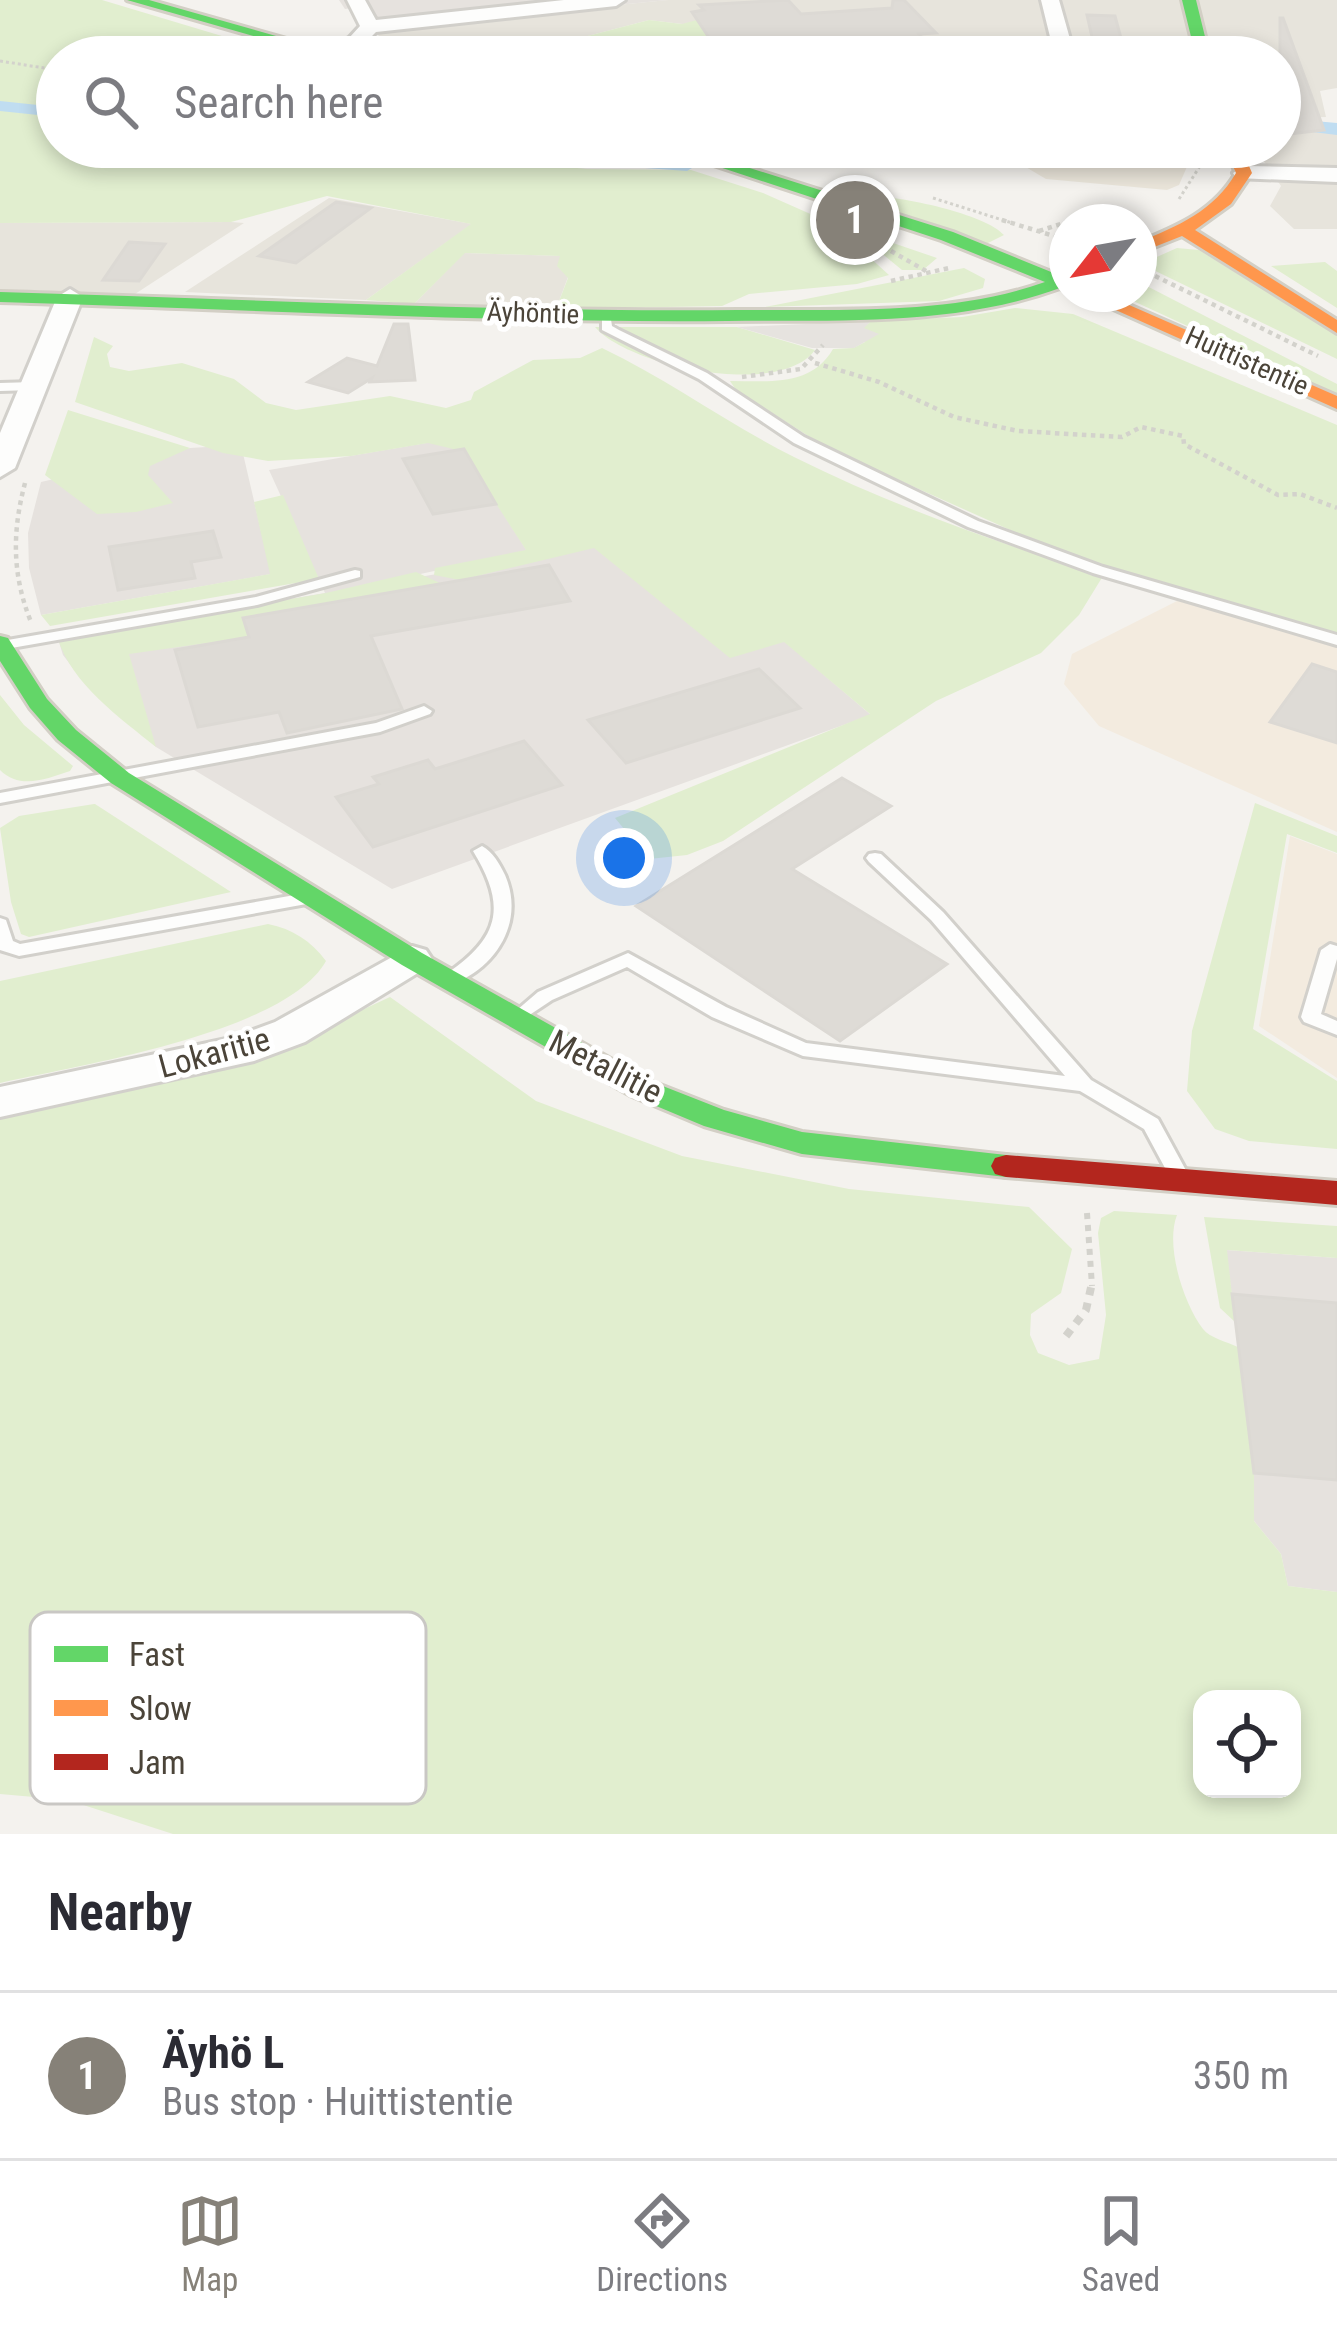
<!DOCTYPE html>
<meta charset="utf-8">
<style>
body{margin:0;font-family:"Roboto Condensed",sans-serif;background:#f2f2f3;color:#2b2b33}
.controls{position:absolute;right:36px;bottom:36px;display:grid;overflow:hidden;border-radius:24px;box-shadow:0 6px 18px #0003}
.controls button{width:108px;height:108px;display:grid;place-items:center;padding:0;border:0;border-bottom:3px solid #e1e1e2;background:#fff;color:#2b2b33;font:60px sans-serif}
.compass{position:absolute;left:1049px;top:204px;width:108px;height:108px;border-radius:50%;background:#fff;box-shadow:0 6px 18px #0003;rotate:239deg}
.you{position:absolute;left:624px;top:858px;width:42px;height:42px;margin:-30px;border:9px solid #fff;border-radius:50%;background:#1a73e8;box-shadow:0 0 0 18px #1a73e833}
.badge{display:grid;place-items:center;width:78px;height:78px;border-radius:50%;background:#868178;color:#fff;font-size:39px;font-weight:700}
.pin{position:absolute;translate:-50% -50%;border:6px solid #fff;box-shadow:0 3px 12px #0006}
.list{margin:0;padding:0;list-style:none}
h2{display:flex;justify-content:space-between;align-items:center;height:156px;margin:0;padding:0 48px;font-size:51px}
h2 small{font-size:39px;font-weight:400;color:#7c7c81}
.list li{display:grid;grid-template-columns:78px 1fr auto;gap:36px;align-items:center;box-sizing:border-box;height:168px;padding:0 48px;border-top:3px solid #e1e1e2}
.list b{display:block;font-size:45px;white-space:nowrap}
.list p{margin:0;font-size:39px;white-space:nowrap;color:#7c7c81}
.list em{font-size:39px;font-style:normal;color:#7c7c81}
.icon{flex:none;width:66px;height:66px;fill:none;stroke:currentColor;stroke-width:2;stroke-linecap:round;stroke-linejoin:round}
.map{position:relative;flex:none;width:1337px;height:1834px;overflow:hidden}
.search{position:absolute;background:#fff;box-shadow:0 6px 18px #0003;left:36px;right:36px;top:36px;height:132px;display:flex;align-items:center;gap:30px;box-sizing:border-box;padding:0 42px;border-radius:66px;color:#7c7c81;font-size:45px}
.sheet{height:324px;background:#fff}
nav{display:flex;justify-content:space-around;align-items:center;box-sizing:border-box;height:168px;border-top:3px solid #e1e1e2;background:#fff;font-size:33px;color:#7c7c81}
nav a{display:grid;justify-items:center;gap:6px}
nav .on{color:#868178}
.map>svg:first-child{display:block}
</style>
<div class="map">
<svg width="1337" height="1834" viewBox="0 0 1337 1834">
<rect width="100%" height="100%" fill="#f4f2ee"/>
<path fill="#e7e4dc" d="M 668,0 L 1337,0 L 1337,88 L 1320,91 L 1326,117 L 1294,118 L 1280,57 L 689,57 L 721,48 L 776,56 L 682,24 L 649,20 L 553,45 L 450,57 L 381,40 L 375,29 Z
M 1280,131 L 1337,131 L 1337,229 L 1294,229 L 1270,206 L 1281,186 L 1254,147 L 1280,147 Z
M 329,198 L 472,224 L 366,300 L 185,292 Z
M 0,223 L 231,222 L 244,223 L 135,294 L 0,292 Z
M 464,253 L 561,256 L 568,277 L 556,309 L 414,304 Z"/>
<path fill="#f3ebdf" d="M 1179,600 L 1337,645 L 1337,832 L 1099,726 L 1064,684 L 1072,654 Z
M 1290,836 L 1337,854 L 1337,1078 L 1259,1026 Z"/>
<path fill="#e6e2de" d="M 339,0 L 668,0 L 375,29 L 360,7 L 345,9 Z
M 455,438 L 527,551 L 355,588 L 594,547 L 730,657 L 784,641 L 871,715 L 392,889 L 156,747 L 83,681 L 63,655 L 58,639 L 325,593 L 269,470 Z
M 241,445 L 271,574 L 41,615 L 29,568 L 28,533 L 41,482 L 190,448 Z
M 1226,1250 L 1337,1258 L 1337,1592 L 1288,1586 L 1281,1554 L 1254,1521 L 1254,1473 Z"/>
<path fill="#eae5da" d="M 992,147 L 1201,147 L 1193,153 L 1179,185 L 1167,190 L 1046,179 Z"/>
<path fill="#e1eecf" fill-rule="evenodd" d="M 0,0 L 102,0 L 292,57 L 57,57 L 57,147 L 407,147 L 408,151 L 587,169 L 691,170 L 763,193 L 833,224 L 889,275 L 857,284 L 749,294 L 722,306 L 556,309 L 568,278 L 557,266 L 560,256 L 465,253 L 414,304 L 366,300 L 471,224 L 327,196 L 231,222 L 0,223 Z
M 719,14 L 779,43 L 785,51 L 776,56 L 721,48 L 689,57 L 473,57 L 511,47 L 553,45 L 649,20 L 682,24 Z
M 472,147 L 632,147 L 675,159 Z
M 859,196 C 889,193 985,213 1004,235 L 982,246 Z
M 852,229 L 937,258 L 923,270 L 902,270 Z
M 1177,248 L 1199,250 L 1337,335 L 1337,359 L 1141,264 Z
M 1325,262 L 1337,271 L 1337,308 L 1271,266 Z
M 964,268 L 985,279 L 983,288 L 939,301 L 765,307 Z
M 1139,282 L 1337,384 L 1337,395 L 1118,294 L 1139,294 Z
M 1015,308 L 1073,314 L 1337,425 L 1337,634 L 1064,554 L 827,448 L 736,390 L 730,381 C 769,381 811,387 833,349 L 853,348 L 865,342 L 863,328 L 871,321 L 962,317 Z
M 595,327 L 737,327 L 815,350 C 779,399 628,366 595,327 Z
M 94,337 L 113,346 L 107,354 L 110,367 L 129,371 L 182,363 L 234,379 L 266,403 L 296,410 L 390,396 L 446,408 L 471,400 L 474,392 L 533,360 L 580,358 L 602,348 C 669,380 728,424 794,457 C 894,507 997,542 1103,576 L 1079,615 L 1041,653 L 936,701 L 723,841 L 687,855 L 649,859 L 615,818 L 870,714 L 784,642 L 730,658 L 594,548 L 460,580 L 434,575 L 435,568 L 526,550 L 462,451 L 428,443 L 351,456 L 268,461 L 223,453 L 75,402 Z
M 68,410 L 190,448 L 150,466 L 148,475 L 173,503 L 136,512 L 97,514 L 45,475 Z
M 283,495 L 319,579 L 50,626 L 41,615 L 270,574 L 254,502 Z
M 416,572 L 442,584 L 244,618 L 249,637 L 129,654 L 156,747 C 120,718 72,684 58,639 L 326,593 Z
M 0,695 L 24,725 L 73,766 L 70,771 C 46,779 20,790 0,770 Z
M 1255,803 L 1337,836 L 1337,853 L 1287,834 L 1253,1029 L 1337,1081 L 1337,1149 L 1249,1141 L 1215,1129 L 1187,1091 L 1192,1031 Z
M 94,804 L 95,804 L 231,892 L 29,937 L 21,934 L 11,902 L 0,828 L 19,816 Z
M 268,924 C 293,929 311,941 326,961 C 286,1033 79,1065 0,1083 L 0,981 Z
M 390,997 L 536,1101 L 682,1156 L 849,1189 L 1029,1207 L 1072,1249 L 1061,1293 L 1031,1314 L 1030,1335 L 1038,1353 L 1069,1365 L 1099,1359 L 1106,1315 L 1098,1233 L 1101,1218 L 1114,1211 L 1177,1215 C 1165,1245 1183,1303 1203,1329 C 1210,1338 1227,1342 1238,1347 L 1254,1473 L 1254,1521 L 1281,1554 L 1288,1586 L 1337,1592 L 1337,1834 L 173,1834 L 68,1800 L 0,1794 L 0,1117 L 157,1080 L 239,1067 ZM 1202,1699 L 1292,1699 L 1292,1789 L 1202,1789 Z
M 1204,1217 L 1337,1226 L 1337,1258 L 1227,1250 L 1235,1322 L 1220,1308 Z"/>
<path fill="#e6e3df" d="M 871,321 L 864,328 L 879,334 L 854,348 L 812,348 L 737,327 Z"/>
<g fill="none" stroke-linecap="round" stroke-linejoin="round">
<path fill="#c0ddf1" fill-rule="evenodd" d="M 0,101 L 57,107 L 57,117 L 0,111 Z
M 1280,118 L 1337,123 L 1337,135 L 1280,128 Z
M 426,147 L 514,147 L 687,159 L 697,165 L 687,171 L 435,153 Z
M 796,147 L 835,147 L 799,158 L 790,152 Z"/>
</g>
<path fill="#dedbd6" stroke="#dcd9d4" stroke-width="3" d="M 788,0 L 801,14 L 892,8 L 893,0 L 904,0 L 936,33 L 919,34 L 924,40 L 837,47 L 830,39 L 753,46 L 761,57 L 722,57 L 692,12 L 704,10 L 699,5 Z
M 1087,15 L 1115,16 L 1122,42 L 1093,41 Z
M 1280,18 L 1283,18 L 1324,130 L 1280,135 Z
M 336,202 L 371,208 L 296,263 L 259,256 Z
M 129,242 L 165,244 L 139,281 L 103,280 Z
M 394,324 L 408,324 L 415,380 L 370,382 L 372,378 L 348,393 L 308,382 L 347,358 L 377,366 Z
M 464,449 L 496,504 L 433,514 L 403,459 Z
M 213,531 L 221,557 L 191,562 L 195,578 L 118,590 L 109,547 Z
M 549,565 L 570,601 L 371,636 L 402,709 L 287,733 L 279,712 L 198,727 L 175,650 L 249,637 L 243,618 Z
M 1312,664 L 1337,672 L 1337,743 L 1270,722 Z
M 759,669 L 800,708 L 626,763 L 588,720 Z
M 524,741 L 562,785 L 373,847 L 336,797 L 379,784 L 373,777 L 428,760 L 435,769 Z
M 842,778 L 891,806 L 792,869 L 947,964 L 840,1041 L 636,906 Z
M 1232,1294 L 1337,1303 L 1337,1480 L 1254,1473 Z"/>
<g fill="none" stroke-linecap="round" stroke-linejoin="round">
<g stroke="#d2d0cb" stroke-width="6">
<path id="lane" d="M 602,313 L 610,313 L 612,326 L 619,330 L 707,373 L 804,437 L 978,521 L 1103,567 L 1337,635 L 1337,645 L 1093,573 L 968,527 L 794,443 L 699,379 L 602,330 Z
M 0,383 L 34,382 L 40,386 L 34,390 L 0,391 Z
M 355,570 L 360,571 L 360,577 L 257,605 L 0,650 L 2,641 L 256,597 Z
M 424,706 L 432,711 L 430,714 L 380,732 L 0,803 L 0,793 L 376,723 Z
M 482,846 C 493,852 499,863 505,875 C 525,921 497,967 453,984 L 444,978 L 446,974 C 500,938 507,906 473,851 Z
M 875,853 L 881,854 L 943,912 L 1091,1080 L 1158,1119 L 1189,1176 L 1186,1181 L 1172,1181 L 1144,1129 L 1080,1091 L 803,1056 L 712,1017 L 627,967 L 552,1000 L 519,1022 L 510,1016 L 538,992 L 628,953 L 726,1007 L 806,1043 L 1065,1076 L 931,920 L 869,862 L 866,858 L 869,854 Z
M 306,893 L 315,899 L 312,903 L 19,956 L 0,950 L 0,918 L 6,920 L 13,941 L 20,944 Z
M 1330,944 L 1337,946 L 1337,959 L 1321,1014 L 1337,1021 L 1337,1035 L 1304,1022 L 1301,1017 L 1321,950 Z"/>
</g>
<g stroke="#d2d0cb" stroke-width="6">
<path id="street" d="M 347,0 L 365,0 L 376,20 L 564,0 L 625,0 L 616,6 L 376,32 C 360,49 346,57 323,57 L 324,50 L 349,38 L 360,26 Z
M 1041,0 L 1059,0 L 1072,46 L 1201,51 L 1211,57 L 851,57 L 861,51 L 995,43 L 1052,45 Z
M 1244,166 L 1337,168 L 1337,182 L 1236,178 L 1233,173 Z
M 70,289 L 83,297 L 15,468 L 0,477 L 0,433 L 57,297 Z
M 412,946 L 426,950 L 432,959 L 426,968 L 305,1042 L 254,1061 L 0,1117 L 0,1087 L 231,1038 L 275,1022 Z"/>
</g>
<g stroke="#d3cfc5" stroke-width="6">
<path id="fast" d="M 127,0 L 149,0 L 350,57 L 327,57 Z
M 1182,0 L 1196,0 L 1210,57 L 1196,57 Z
M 659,147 L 683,147 L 953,232 L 1061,276 L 1067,275 L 1067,290 L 1060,288 C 956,326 837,320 727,321 C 485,323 242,309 0,302 L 0,292 C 246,299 492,312 738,310 C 838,309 950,316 1045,282 L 941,240 Z
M 0,636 L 8,638 L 47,699 L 76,730 L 129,773 L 422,953 L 650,1081 L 724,1110 L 802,1132 L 1006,1155 L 1017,1158 L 1021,1166 L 1017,1174 L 1006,1177 L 802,1154 L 704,1126 L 630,1095 L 402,965 L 111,783 L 58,740 L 30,708 L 0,661 Z"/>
</g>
<g stroke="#d3cfc5" stroke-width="6">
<path id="slow" d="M 1225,147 L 1241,147 L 1252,173 L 1231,204 L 1195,230 L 1337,320 L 1337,333 L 1182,236 L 1139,253 L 1139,242 C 1178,226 1214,211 1236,173 Z
M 1080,294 L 1104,294 L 1337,396 L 1337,409 Z"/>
</g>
<g stroke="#d3cfc5" stroke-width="6">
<path id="jam" d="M 1006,1155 L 1337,1181 L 1337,1205 L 1006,1177 L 995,1174 L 991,1166 L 995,1158 Z"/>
</g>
<path stroke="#d3d2cc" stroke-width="3" stroke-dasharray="3 3" stroke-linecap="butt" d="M 384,50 L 409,57
M 0,61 L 57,70
M 176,152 L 247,147
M 933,198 L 1012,223
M 1179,199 L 1207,155
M 1073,222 L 1136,217"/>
<path stroke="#d3d2cc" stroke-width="4.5" stroke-dasharray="4.5 4.5" stroke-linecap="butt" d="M 1002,220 L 1067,240
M 1073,222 L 1103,220
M 1039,231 L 1067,222
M 891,251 L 926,271
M 1147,272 L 1318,356
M 891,281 L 949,268
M 815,363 L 879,382 L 954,417 L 1018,431 L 1122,437 L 1141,427 L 1183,436 L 1184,444 L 1278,495 L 1300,494 L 1337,508
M 742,377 L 801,369 L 823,345
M 25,483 C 12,532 12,575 31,622"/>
<path stroke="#d3d2cc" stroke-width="6" stroke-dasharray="6 6" stroke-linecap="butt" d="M 1087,1213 L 1092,1286"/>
<path stroke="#d3d2cc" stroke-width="8" stroke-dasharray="8 8" stroke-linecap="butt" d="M 1066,1336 L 1086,1310 L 1092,1283"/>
<use href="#lane" fill="#fdfdfc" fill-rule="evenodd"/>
<use href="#street" fill="#fdfdfc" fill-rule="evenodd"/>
<use href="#fast" fill="#63d668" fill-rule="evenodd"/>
<use href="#slow" fill="#ff974d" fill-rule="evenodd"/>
<use href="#jam" fill="#b3261e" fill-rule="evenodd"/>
</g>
<g text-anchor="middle" stroke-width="10" stroke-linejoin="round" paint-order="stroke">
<g font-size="27" fill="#4b4439" stroke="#fff">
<text transform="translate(533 313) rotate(2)" y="9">Äyhöntie</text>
<text transform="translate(1247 361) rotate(24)" y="9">Huittistentie</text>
</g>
<g font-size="33" fill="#4b4439" stroke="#fff">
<text transform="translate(214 1052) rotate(-15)" y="12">Lokaritie</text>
<text transform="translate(606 1066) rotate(27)" y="12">Metallitie</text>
</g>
</g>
<rect x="30" y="1612" width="396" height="192" rx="18" fill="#fff" stroke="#c9c7c4" stroke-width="3"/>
<rect x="54" y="1646" width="54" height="16" fill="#63d668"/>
<rect x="54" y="1700" width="54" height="16" fill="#ff974d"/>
<rect x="54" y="1754" width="54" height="16" fill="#b3261e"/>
<g font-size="33" fill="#4b4439">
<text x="129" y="1666">Fast</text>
<text x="129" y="1720">Slow</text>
<text x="129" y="1774">Jam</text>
</g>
</svg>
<div class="controls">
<button><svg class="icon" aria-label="locate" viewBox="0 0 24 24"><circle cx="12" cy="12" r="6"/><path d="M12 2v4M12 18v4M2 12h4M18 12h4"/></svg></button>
</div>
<svg class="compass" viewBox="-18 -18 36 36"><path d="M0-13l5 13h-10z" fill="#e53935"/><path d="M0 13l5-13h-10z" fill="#7c7c81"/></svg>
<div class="you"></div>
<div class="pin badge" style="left:855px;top:220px">1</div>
<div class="search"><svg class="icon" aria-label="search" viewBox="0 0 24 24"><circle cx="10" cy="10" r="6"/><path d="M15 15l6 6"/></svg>Search here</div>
</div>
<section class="sheet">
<h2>Nearby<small></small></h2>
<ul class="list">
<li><span class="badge">1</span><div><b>Äyhö L</b><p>Bus stop · Huittistentie</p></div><em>350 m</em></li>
</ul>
</section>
<nav>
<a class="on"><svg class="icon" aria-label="map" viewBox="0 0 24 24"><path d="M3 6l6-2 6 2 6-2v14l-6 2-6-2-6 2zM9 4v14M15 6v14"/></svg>Map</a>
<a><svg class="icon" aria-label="directions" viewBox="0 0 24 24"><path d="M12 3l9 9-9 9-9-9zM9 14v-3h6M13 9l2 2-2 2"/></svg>Directions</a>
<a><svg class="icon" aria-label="saved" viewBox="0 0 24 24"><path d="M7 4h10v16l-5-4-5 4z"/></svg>Saved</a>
</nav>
